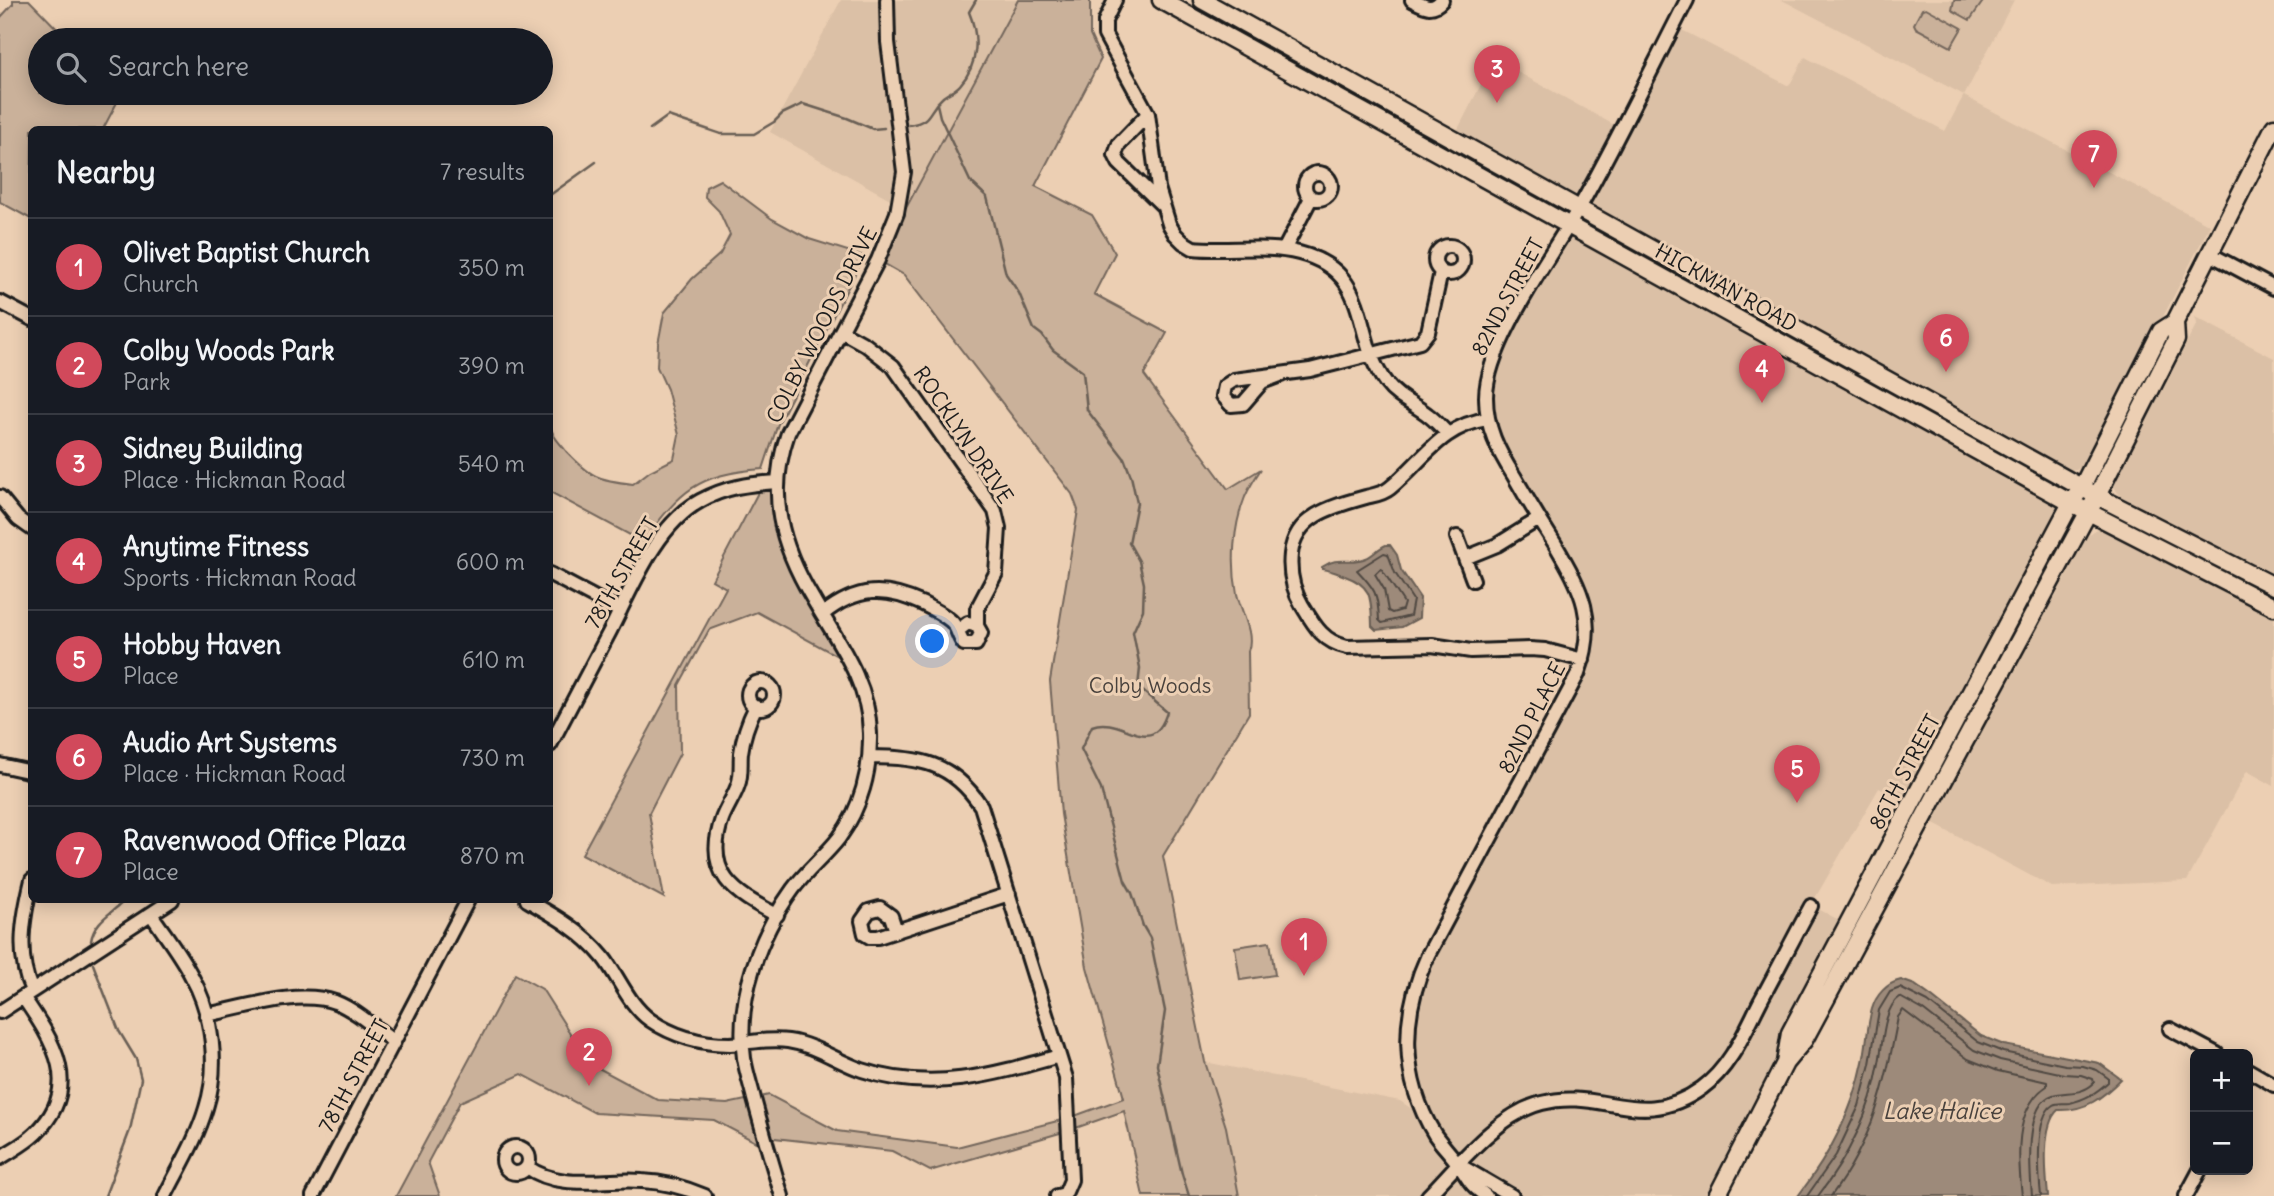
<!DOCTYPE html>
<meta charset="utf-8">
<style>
body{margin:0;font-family:Delius,sans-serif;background:#242831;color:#f1f3f6}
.controls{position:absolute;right:21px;bottom:21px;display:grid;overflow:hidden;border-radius:10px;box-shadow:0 4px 18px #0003}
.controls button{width:63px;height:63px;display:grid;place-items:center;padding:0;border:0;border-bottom:2px solid #363941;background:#171b24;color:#f1f3f6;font:35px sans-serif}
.you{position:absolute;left:933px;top:642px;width:24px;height:24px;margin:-18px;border:5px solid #fff;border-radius:50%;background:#1a73e8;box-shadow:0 0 0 10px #1a73e833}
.badge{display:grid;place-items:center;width:46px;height:46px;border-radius:50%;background:#d1495b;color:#fff;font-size:23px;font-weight:700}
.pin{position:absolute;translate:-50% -58px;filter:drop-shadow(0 2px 4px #0008)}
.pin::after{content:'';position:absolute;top:37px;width:24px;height:21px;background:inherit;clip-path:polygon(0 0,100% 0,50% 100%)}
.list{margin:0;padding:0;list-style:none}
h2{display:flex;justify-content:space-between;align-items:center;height:91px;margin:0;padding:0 28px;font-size:30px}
h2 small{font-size:23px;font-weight:400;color:#9ea1a6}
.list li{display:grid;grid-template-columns:46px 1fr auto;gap:21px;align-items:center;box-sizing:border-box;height:98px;padding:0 28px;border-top:2px solid #363941}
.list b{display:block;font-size:26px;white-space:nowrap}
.list p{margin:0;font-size:23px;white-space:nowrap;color:#9ea1a6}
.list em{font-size:23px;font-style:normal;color:#9ea1a6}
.icon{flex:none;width:38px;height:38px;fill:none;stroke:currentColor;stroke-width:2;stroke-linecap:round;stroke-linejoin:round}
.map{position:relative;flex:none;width:2274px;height:1196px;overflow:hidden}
.search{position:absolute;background:#171b24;box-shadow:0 4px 18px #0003;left:28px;top:28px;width:525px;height:77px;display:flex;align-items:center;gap:18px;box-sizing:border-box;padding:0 24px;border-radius:38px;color:#9ea1a6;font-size:26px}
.panel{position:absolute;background:#171b24;box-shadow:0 4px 18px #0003;left:28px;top:126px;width:525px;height:777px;border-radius:10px}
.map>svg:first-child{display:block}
</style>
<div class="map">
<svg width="2274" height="1196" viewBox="0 0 2274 1196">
<rect width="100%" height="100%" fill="#eccfb3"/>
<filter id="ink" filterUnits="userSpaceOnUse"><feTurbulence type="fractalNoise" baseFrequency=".0143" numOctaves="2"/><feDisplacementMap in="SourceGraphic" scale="14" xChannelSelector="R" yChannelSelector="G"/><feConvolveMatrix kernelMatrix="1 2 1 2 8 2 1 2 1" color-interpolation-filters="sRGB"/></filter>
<g filter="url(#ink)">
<path fill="#dbc0a6" d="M 841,0 L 1018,0 L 878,260 L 899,204 L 770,132 Z
M 1782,0 L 2014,0 L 1964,96 L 2210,225 L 2142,358 L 2119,395 L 2080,468 L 2065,471 L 1593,210 L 1592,202 L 1605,171 L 1678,28 L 1789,86 L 1805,57 L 1945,131 L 1964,95 Z
M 1494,59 L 1616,126 L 1595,166 L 1580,193 L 1575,196 L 1571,197 L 1455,135 Z
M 1569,225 L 2071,503 L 1911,806 L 1879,788 L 1811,905 L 1848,925 L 1715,1196 L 1239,1196 L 1226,1127 L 1205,1062 L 1400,1101 L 1424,1117 L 1412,1078 L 1413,996 L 1574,682 L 1587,615 L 1494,442 L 1488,377 Z
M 2195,317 L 2274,358 L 2274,580 L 2220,547 L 2122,497 L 2117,492 L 2113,484 L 2114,475 L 2135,435 L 2163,390 L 2197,323 Z
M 2096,529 L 2105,529 L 2274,614 L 2274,786 L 2247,771 L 2187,881 L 2052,887 L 1930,822 L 2032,631 L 2056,596 L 2086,538 Z"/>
<path fill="#cab19a" stroke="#73665b" stroke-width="2" d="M 13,0 L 29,0 L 68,40 L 40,40 L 40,93 L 122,93 L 103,129 L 32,130 L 31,219 L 0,202 L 0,18 L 13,4 Z
M 1018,0 L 1090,0 L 1090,35 L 1101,59 L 1035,186 L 1092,215 L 1115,253 L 1094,294 L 1167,333 L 1144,375 L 1228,489 L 1261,469 C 1255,478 1249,488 1245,497 C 1233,527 1231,563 1237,594 C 1241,612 1255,634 1248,651 L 1249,713 L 1163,856 L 1205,1062 L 1226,1127 L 1239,1196 L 1143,1196 L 1124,1111 L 1070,1130 L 930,1171 L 892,1151 L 765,1137 L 767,1148 L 714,1120 L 595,1113 L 522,1074 L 460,1102 L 428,1162 L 440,1196 L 396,1196 L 515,974 L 542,989 L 589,1063 L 658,1100 L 727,1104 L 769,1095 L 837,1131 L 957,1147 L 1069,1118 L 1124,1098 L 1087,967 L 1061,814 L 1050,681 L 1078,510 L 1072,494 L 904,275 L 878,260 Z
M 1954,0 L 1984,0 L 1970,20 L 1952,10 Z
M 1926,8 L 1962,28 L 1951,47 L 1916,28 L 1914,24 L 1922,9 Z
M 720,180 L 772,219 L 809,239 L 864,256 L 778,424 L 763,469 C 697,474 681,490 643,542 L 550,492 L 550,424 C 552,436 558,441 566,451 C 591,477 597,480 633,484 L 650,471 L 674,459 L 679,435 L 667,389 L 657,367 L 658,344 L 664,313 L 692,279 L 720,254 L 730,235 L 719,211 L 705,197 L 706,187 Z
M 777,482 L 782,531 L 852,664 L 757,612 L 709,630 L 679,685 L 680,753 L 649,813 L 664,898 L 582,854 L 726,588 L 712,580 L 763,483 Z
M 1270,942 L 1275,975 L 1240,980 L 1235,947 Z"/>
<path fill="#9d8a7a" stroke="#695e54" stroke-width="2" d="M 1386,545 L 1390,545 L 1397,555 L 1401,570 L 1420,598 L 1419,618 L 1402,627 L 1376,630 L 1372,626 C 1371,599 1373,586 1345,576 C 1337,573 1330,570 1322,569 L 1322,567 C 1338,555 1350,565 1366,558 C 1374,555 1378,548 1386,545 Z
M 1901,980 L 1915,985 L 1932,997 L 1981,1036 L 2004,1045 L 2099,1063 L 2121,1079 C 2102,1098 2086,1111 2058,1110 C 2041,1125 2046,1175 2048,1196 L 1798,1196 C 1829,1156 1853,1112 1863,1062 C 1867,1045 1867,1026 1872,1009 C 1876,995 1887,983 1901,980 Z"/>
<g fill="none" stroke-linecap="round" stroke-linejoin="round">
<path stroke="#504842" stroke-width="2" d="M 1384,553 L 1388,554 L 1395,573 L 1413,600 L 1410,616 L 1382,623 L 1379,620 C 1378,593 1375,589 1357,570 Z
M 1381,568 L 1404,603 L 1402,610 L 1392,613 L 1388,611 L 1384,589 L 1375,574 Z
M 1807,1196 L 1836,1155 L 1859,1106 L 1870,1064 L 1879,1010 L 1890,992 L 1900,988 L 1928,1002 L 1978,1042 L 2003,1052 L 2065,1065 L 2083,1066 L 2097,1070 L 2108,1078 L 2108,1082 C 2096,1093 2086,1099 2070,1103 C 2064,1104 2058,1102 2053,1105 C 2034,1116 2039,1177 2041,1196
M 1818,1196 C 1848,1158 1871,1111 1879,1063 C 1883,1043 1883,1008 1900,997 L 1923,1010 L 1974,1050 L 2000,1060 L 2064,1074 L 2081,1075 L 2093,1079 L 2094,1083 C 2082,1095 2068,1091 2053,1095 C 2024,1104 2030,1172 2032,1196
M 1831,1196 C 1873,1140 1886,1084 1898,1017 L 1903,1010 L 1968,1059 L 1998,1071 L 2047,1082 L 2047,1086 C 2013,1108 2018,1161 2022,1196"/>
<path stroke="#695e54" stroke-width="2.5" d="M 937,104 L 940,117 L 970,181 L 987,197 L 1006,274 L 1019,293 L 1034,329 L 1042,335 L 1053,350 L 1083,372 L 1087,410 L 1124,458 L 1131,476 L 1137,503 L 1129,543 L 1139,561 L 1144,584 L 1143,610 L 1133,632 L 1140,668 L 1138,687 L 1167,712 C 1152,761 1122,714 1092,726 L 1081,749 L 1101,789 L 1125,881 L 1132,893 L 1143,926 L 1150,938 L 1165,1011 L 1157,1065 L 1182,1174 L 1189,1196
M 909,125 C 933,121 927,111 942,98 C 947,93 955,91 960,85 C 979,64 979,36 969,12 L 976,0
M 650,129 L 668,116 L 721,134 L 754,134 L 774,122 L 782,114 L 803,104 L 847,118 L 873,129 L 884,128
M 550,195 L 596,162
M 91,941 C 94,921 112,913 125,900
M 93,964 L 119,1031 L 136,1059 L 141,1079 L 130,1130 L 105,1196"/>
<g stroke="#1c1c1c" stroke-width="18">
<path id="minor" d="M 1115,0 L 1105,21 L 1105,35 L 1148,114 L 1158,188 L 1169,224 L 1175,234 L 1183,242 L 1193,248 C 1228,252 1265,244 1299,253 C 1374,272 1351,337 1386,383 C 1397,398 1414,404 1428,415 C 1435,420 1441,427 1447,433
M 1412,0 C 1424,6 1432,12 1442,0
M 1148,114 L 1119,144 L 1115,155 L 1119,163 L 1162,205
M1305 186a13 13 0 1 1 26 0a13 13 0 1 1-26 0Z
M1435 260a14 14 0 1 1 28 0a14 14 0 1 1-28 0Z
M 1284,250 L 1311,198
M 2210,254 L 2274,288
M 0,302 L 32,319
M 841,331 L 866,345 L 893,366 L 995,511 L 999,528 L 996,573 L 977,609 L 977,626
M 1283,374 L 1262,382 L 1243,404 L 1231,405 L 1223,396 L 1225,386 L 1234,380 L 1310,370 L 1420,342 L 1428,332 L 1441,272
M 1487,419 C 1441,426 1424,460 1390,488 C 1383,494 1374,495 1366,497 C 1334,506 1295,515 1291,554 C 1289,573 1293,590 1302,605 C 1314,625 1323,642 1347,647 L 1432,645 L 1471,651 L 1530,649 L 1545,650 L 1583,660
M 0,497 L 18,519 L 32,529
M 1457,537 L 1473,580
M 1465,558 L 1497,545 L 1539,519
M 550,574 L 620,611
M 823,614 C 857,587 885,586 923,604 C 933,609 943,614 951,621 C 958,627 958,637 964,644 L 976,644 L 981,633 L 977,626 L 968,623 L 960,629 L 959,635
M748 695a13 13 0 1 1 26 0a13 13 0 1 1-26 0Z
M 756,706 C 748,722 743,736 741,753 C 740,763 742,775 738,785 C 734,797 726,808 722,819 C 703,874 734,893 777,915
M 550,745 C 570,707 590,669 610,631 C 632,588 656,525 700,501 C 725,487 749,484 777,482
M 870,757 C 919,757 952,762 981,806 L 1066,1078 L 1071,1180 L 1065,1194 L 1057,1196
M 0,765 L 32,772
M 32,880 C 23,917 16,956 32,991
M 527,900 C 555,916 582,931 603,957 C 619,977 628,1004 650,1020 C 673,1036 702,1044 730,1044 C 749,1043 769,1038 788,1041 C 816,1045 836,1061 862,1070 C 931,1093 993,1075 1059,1056
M 151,914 C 165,935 181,955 192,977 C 213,1015 219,1067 206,1108 C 197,1139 179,1168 165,1196
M 896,931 L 891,916 L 880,908 L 869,911 L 862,921 L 865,934 L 870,937 L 878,937 L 1009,894
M 0,1012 L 172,900
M 206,1015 C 244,1008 297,989 335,1002 C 356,1010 375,1028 394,1042
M 2170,1029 L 2217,1054
M 2248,1070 L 2274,1085
M503 1160a13 13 0 1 1 26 0a13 13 0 1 1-26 0Z
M 0,1158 C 12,1150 25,1144 36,1133 C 83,1087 54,1042 23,997
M 1459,1165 L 1512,1196
M 527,1167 C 561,1191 603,1178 642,1181 C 665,1182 684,1187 705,1196
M 313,1196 L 468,900
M 782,1196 C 772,1164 763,1132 754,1099 C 751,1086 746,1072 744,1058 C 736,999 759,936 793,889 C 807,870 825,856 839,838 C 861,808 871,770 870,733 C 869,682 837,641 813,599 C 780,544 767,494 788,433 L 878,260 L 897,213 L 904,172 L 888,42 L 887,0
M 1428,1196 C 1459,1164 1498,1114 1542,1103 C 1601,1087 1642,1132 1702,1088 C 1731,1067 1745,1031 1761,1000 C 1778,969 1794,937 1811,906
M 1486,1196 C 1468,1183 1470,1180 1458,1164 C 1451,1154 1442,1145 1435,1135 C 1400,1078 1401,1014 1428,955 L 1578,674 C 1598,620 1582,590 1555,544 C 1541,522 1527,499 1514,476 C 1498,451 1486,427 1486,397 C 1486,343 1554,252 1582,203 C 1619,137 1652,68 1687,0
M 2186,1196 L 2200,1170"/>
</g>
<g stroke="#1c1c1c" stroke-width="21">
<path id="major" d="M 1161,0 L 2071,503 L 2274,607
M 1202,0 L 2097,496 L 2274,586
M 1785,1063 L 1790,1033 L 2071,503 L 2082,487 L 2161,331 L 2175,322 L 2274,127
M 1717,1196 L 1785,1063 L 1804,1040 L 2097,496 L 2176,340 L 2175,322"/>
</g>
<use href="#minor" stroke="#eccfb3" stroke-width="12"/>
<use href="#major" stroke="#eccfb3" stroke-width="16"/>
</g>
</g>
<g text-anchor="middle" stroke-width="6" stroke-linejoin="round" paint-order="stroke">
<g font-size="21" fill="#1c1c1c" stroke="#eccfb3">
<text transform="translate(1726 288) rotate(29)" y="7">HICKMAN ROAD</text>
<text transform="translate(1508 297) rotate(-62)" y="7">82ND STREET</text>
<text transform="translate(822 325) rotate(-63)" y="7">COLBY WOODS DRIVE</text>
<text transform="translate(963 435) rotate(56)" y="7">ROCKLYN DRIVE</text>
<text transform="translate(622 573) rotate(-60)" y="7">78TH STREET</text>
<text transform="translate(1532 718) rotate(-63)" y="7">82ND PLACE</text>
<text transform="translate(1905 772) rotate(-62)" y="7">86TH STREET</text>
<text transform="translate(354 1076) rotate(-62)" y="7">78TH STREET</text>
</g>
<g font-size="21" fill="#48413c" stroke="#eccfb3">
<text x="1150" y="693">Colby Woods</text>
</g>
<g font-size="23" font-style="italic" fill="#49423d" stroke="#eccfb3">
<text x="1942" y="1119">Lake Halice</text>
</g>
</g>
</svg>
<div class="controls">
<button>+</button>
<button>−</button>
</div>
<div class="you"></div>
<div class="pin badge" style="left:1304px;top:976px">1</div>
<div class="pin badge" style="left:589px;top:1086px">2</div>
<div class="pin badge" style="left:1497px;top:103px">3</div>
<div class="pin badge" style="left:1762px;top:403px">4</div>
<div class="pin badge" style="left:1797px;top:803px">5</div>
<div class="pin badge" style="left:1946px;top:372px">6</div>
<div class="pin badge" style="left:2094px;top:188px">7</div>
<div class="search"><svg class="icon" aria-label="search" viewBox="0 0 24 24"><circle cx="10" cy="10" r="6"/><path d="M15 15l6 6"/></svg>Search here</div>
<section class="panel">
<h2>Nearby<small>7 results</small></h2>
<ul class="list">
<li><span class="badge">1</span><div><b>Olivet Baptist Church</b><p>Church</p></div><em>350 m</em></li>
<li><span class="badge">2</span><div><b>Colby Woods Park</b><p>Park</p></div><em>390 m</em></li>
<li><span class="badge">3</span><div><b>Sidney Building</b><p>Place · Hickman Road</p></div><em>540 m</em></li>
<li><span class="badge">4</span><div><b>Anytime Fitness</b><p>Sports · Hickman Road</p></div><em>600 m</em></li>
<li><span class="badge">5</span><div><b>Hobby Haven</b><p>Place</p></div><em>610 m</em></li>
<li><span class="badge">6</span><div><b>Audio Art Systems</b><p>Place · Hickman Road</p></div><em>730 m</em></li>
<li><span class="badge">7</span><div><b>Ravenwood Office Plaza</b><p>Place</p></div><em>870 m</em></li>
</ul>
</section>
</div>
